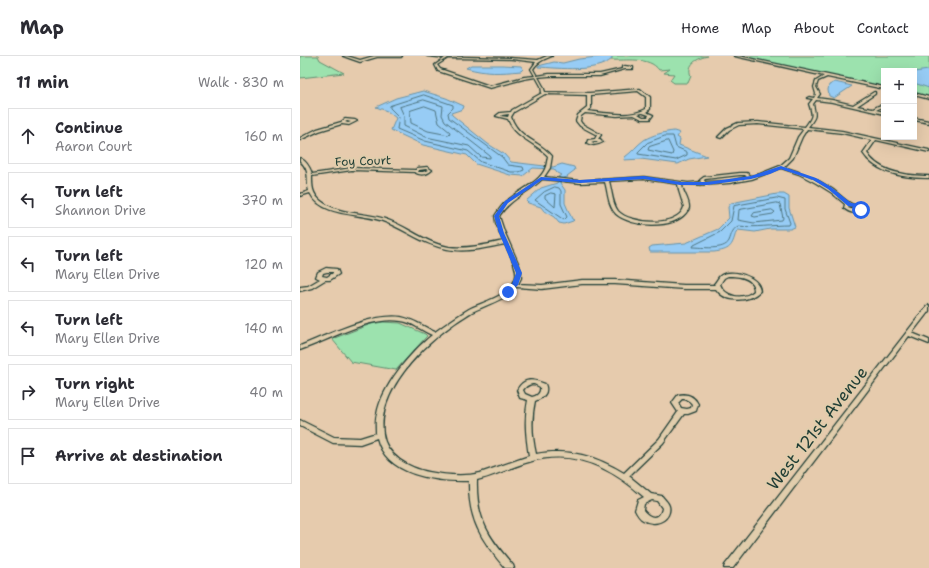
<!DOCTYPE html>
<meta charset="utf-8">
<style>
body{margin:0;font-family:"Shantell Sans",sans-serif;background:#f2f2f3;color:#2b2b33}
.controls{position:absolute;right:12px;top:12px;display:grid;overflow:hidden;border-radius:0px;box-shadow:0 4px 16px #0002}
.controls button{width:36px;height:36px;display:grid;place-items:center;padding:0;border:0;border-bottom:1px solid #e1e1e2;background:#fff;color:#2b2b33;font:20px sans-serif}
.stop{position:absolute;width:12px;height:12px;margin:-9px;border:3px solid #2563eb;border-radius:50%;background:#fff}
.stop.end{background:#2563eb;border-color:#fff;box-shadow:0 1px 4px #0008}
.list{margin:0;padding:0;list-style:none}
h2{display:flex;justify-content:space-between;align-items:center;height:52px;margin:0;padding:0 16px;font-size:17px}
h2 small{font-size:13px;font-weight:400;color:#7c7c81}
.list li{display:grid;grid-template-columns:26px 1fr auto;gap:12px;align-items:center;box-sizing:border-box;height:56px;margin:0 8px 8px;padding:0 8px;border:1px solid #e1e1e2;border-radius:0px}
.list b{display:block;font-size:15px;white-space:nowrap}
.list p{margin:0;font-size:13px;white-space:nowrap;color:#7c7c81}
.list em{font-size:13px;font-style:normal;color:#7c7c81}
.icon{flex:none;width:22px;height:22px;fill:none;stroke:currentColor;stroke-width:2;stroke-linecap:round;stroke-linejoin:round}
.map{position:relative;flex:none;width:629px;height:512px;overflow:hidden}
header{display:flex;align-items:center;gap:24px;box-sizing:border-box;height:56px;padding:0 20px;background:#fff;border-bottom:1px solid #e1e1e2}
header strong{font-size:19px}
nav{display:flex;gap:22px;margin-inline-start:auto;font-size:14px}
main{display:flex}
aside{flex:1;background:#fff}
.map>svg:first-child{display:block}
</style>
<header>
<strong>Map</strong>
<nav><a>Home</a><a>Map</a><a>About</a><a>Contact</a></nav>
</header>
<main>
<aside>
<h2>11 min<small>Walk · 830 m</small></h2>
<ul class="list">
<li><svg class="icon" aria-label="ahead" viewBox="0 0 24 24"><path d="M12 20V5M6 11l6-6 6 6"/></svg><div><b>Continue</b><p>Aaron Court</p></div><em>160 m</em></li>
<li><svg class="icon" aria-label="left" viewBox="0 0 24 24"><path d="M17 20v-9H6M10 6l-5 5 5 5"/></svg><div><b>Turn left</b><p>Shannon Drive</p></div><em>370 m</em></li>
<li><svg class="icon" aria-label="left" viewBox="0 0 24 24"><path d="M17 20v-9H6M10 6l-5 5 5 5"/></svg><div><b>Turn left</b><p>Mary Ellen Drive</p></div><em>120 m</em></li>
<li><svg class="icon" aria-label="left" viewBox="0 0 24 24"><path d="M17 20v-9H6M10 6l-5 5 5 5"/></svg><div><b>Turn left</b><p>Mary Ellen Drive</p></div><em>140 m</em></li>
<li><svg class="icon" aria-label="right" viewBox="0 0 24 24"><path d="M7 20v-9h11M14 6l5 5-5 5"/></svg><div><b>Turn right</b><p>Mary Ellen Drive</p></div><em>40 m</em></li>
<li><svg class="icon" aria-label="arrive" viewBox="0 0 24 24"><path d="M6 21V4h12l-3 4 3 4H6"/></svg><div><b>Arrive at destination</b></div></li>
</ul>
</aside>
<div class="map">
<svg width="629" height="512" viewBox="0 0 629 512">
<rect width="100%" height="100%" fill="#e6cbad"/>
<filter id="ink" filterUnits="userSpaceOnUse"><feTurbulence type="fractalNoise" baseFrequency=".025" numOctaves="2"/><feDisplacementMap in="SourceGraphic" scale="8" xChannelSelector="R" yChannelSelector="G"/><feConvolveMatrix kernelMatrix="1 2 1 2 8 2 1 2 1" color-interpolation-filters="sRGB"/></filter>
<g filter="url(#ink)">
<path fill="#9ce2ae" stroke="#5e9071" d="M 0,0 L 18,0 L 20,4 L 44,17 L 0,22 Z
M 310,0 L 408,0 C 398,2 386,8 391,20 L 388,27 L 374,27 L 370,24 L 374,18 L 364,17 L 370,13 L 359,14 C 349,0 326,5 311,4 Z
M 435,0 L 629,0 L 629,41 L 614,38 L 614,15 L 584,15 L 584,32 Z
M 83,266 L 100,267 L 125,278 L 127,280 L 96,314 L 51,306 L 32,283 L 71,268 Z"/>
<path fill="#97ccf5" stroke="#6793a8" d="M 307,0 L 312,1 L 312,3 C 296,17 259,12 238,11 L 238,10 L 254,6 L 263,7 L 279,3 Z
M 171,9 L 203,9 L 221,10 L 223,13 L 221,15 C 200,17 187,18 166,12 Z
M 629,14 L 629,32 L 614,27 L 614,16 Z
M 535,26 L 552,30 L 534,42 L 529,40 L 528,34 L 529,29 Z
M 123,35 L 146,42 L 164,50 L 163,53 L 151,57 L 152,59 L 188,88 L 204,98 L 211,106 L 253,111 L 262,108 L 274,111 L 275,114 L 267,120 L 268,121 L 263,122 L 260,127 L 265,134 L 265,147 L 272,163 L 274,164 L 273,165 L 264,168 L 259,167 L 254,161 L 244,155 L 241,151 L 228,147 L 226,145 L 241,132 L 257,127 L 260,122 L 258,121 L 261,119 L 257,117 L 254,113 L 233,112 L 223,120 L 210,119 L 176,108 L 167,99 L 123,89 L 91,74 L 96,62 L 87,55 L 76,51 L 96,42 Z
M 374,75 L 380,77 L 377,81 L 380,83 L 379,89 L 407,100 L 389,103 L 378,108 L 341,103 L 324,104 L 325,101 C 332,96 337,89 344,84 C 352,79 364,76 374,75 Z
M 477,138 L 484,138 L 489,141 L 489,152 L 495,171 L 490,173 L 470,173 L 455,176 L 438,174 L 436,176 C 432,191 430,194 414,196 L 350,196 L 349,192 L 352,190 L 386,187 L 418,173 L 429,162 L 428,151 L 431,147 Z"/>
<g fill="none" stroke-linecap="round" stroke-linejoin="round">
<path stroke="#4f7681" stroke-width="1" d="M 124,39 L 153,49 L 153,52 L 148,57 L 149,62 L 202,101 L 208,109 L 223,111 L 224,114 L 219,116 L 211,116 L 181,106 L 168,95 L 125,85 L 97,73 L 99,61 L 90,52 L 90,50 Z
M 124,44 L 143,50 L 142,59 L 145,65 L 190,100 L 190,102 L 181,101 L 169,90 L 126,81 L 104,70 L 104,60 L 100,51 Z
M 125,50 L 136,54 L 139,67 L 150,76 L 149,79 L 128,75 L 111,67 L 110,55 Z
M 365,80 L 373,80 L 376,91 L 387,96 L 387,99 L 376,104 L 338,98 L 338,96 L 347,87 Z
M 368,85 L 373,96 L 372,99 L 348,94 L 349,91 Z
M 255,131 L 259,132 L 261,135 L 261,148 L 267,161 L 264,164 L 235,144 L 244,136 Z
M 251,137 L 256,138 L 255,151 L 245,142 L 245,140 Z
M 477,142 L 485,144 L 485,153 L 490,167 L 489,169 C 471,169 456,172 438,170 C 431,175 432,178 429,185 C 424,195 402,191 393,191 L 394,189 L 420,176 L 431,165 L 434,150 Z
M 477,147 L 480,148 L 483,162 L 482,164 L 454,167 L 438,164 L 439,154 Z
M 472,154 L 475,156 L 473,158 L 455,161 L 452,160 L 454,157 Z"/>
<g stroke="#1f3d34" stroke-width="2.5">
<path id="street" d="M 43,0 L 47,0 L 60,4 L 74,0 L 102,0 L 101,1 L 77,1 L 60,6 Z
M 127,0 L 211,2 L 238,4 L 247,0 L 252,0 C 245,3 238,5 233,13 L 237,20 L 249,18 L 300,18 L 322,13 L 322,11 L 325,10 L 333,11 L 333,13 L 325,13 L 300,20 L 249,20 L 238,21 L 243,30 L 245,36 L 289,37 L 340,33 L 350,41 L 350,53 L 346,56 L 353,59 L 350,63 L 342,63 L 334,59 L 317,60 L 285,57 L 281,60 L 280,65 L 282,68 L 300,78 L 301,79 L 298,83 L 300,83 L 303,86 C 298,89 292,90 287,87 L 288,84 L 295,83 L 297,79 L 280,70 L 276,65 L 278,59 L 287,52 L 287,39 L 245,38 L 214,56 L 211,61 C 219,83 238,84 252,100 L 250,112 L 244,121 L 280,125 L 344,121 L 388,127 L 401,126 L 400,124 L 404,121 L 440,117 L 447,117 L 451,120 L 460,118 L 480,110 L 489,102 L 498,81 L 504,73 L 458,68 L 439,69 L 429,74 L 421,82 L 418,81 L 427,72 L 438,67 L 458,66 L 505,71 C 513,60 513,60 509,48 L 513,43 L 507,42 L 509,41 L 514,42 L 516,38 L 514,31 L 516,25 L 524,20 L 434,0 L 439,0 L 584,31 L 584,33 L 527,21 L 518,25 L 516,31 L 520,38 L 517,42 L 532,44 L 553,49 L 574,36 L 575,36 L 575,38 L 557,50 L 573,53 L 578,50 L 584,49 L 584,51 L 580,52 L 576,54 L 584,56 L 584,58 L 532,46 L 516,44 L 513,48 C 516,61 516,60 508,71 L 542,75 L 629,94 L 629,96 L 576,84 L 567,97 C 579,117 608,120 629,120 L 629,122 C 606,122 576,118 563,97 L 572,84 L 542,77 L 507,73 L 502,81 L 493,102 L 484,111 C 501,116 517,123 532,133 C 538,137 544,144 550,147 C 556,151 556,146 563,154 C 557,159 549,157 544,152 L 545,148 L 532,137 L 516,127 L 499,118 L 481,112 L 452,123 L 430,127 L 403,129 L 382,128 C 382,136 390,144 389,152 C 388,155 387,155 386,157 C 372,174 331,171 316,158 C 308,150 308,136 305,126 L 280,127 L 242,123 C 228,137 210,143 199,160 L 204,175 L 219,209 L 221,216 L 221,222 L 218,228 L 242,229 L 282,224 L 315,224 L 384,229 L 415,229 L 414,228 C 416,226 418,222 420,220 C 430,212 460,220 460,235 C 448,247 425,247 416,233 L 384,233 L 315,228 L 282,228 L 242,233 L 216,231 C 204,245 187,248 172,256 C 133,279 77,329 83,378 C 86,400 109,412 129,416 C 145,419 164,421 180,417 L 229,400 C 226,381 224,363 228,344 L 220,342 L 217,334 C 224,321 233,323 245,328 C 249,337 243,342 235,345 C 231,363 232,380 236,398 C 269,392 296,400 324,417 L 359,383 L 378,356 L 372,347 L 378,339 C 387,337 394,340 398,348 L 396,355 L 388,358 L 384,358 L 363,387 L 329,420 L 351,438 L 362,440 C 364,443 368,446 369,450 C 370,453 369,457 368,459 C 363,468 351,469 343,464 C 339,462 337,458 335,454 L 338,444 L 344,441 C 312,412 272,392 229,406 C 211,411 195,420 177,424 C 176,463 188,481 213,509 L 214,512 L 205,512 C 181,484 168,463 169,425 C 137,426 86,420 77,382 L 60,388 L 33,387 L 0,370 L 0,364 L 34,381 L 60,382 L 76,377 C 76,371 75,364 77,358 C 82,330 110,297 132,279 C 122,275 112,266 101,265 C 68,260 31,284 0,294 L 0,290 C 28,279 71,257 101,261 C 113,263 124,271 135,276 C 146,268 157,260 169,253 C 183,246 213,239 216,220 C 217,209 209,197 205,188 C 186,192 166,197 147,193 C 124,189 106,174 85,166 C 63,156 23,163 10,137 L 0,140 L 0,138 L 9,135 C 6,123 11,115 0,105 L 0,102 C 6,105 10,111 12,118 L 52,112 L 116,114 L 117,112 L 127,111 L 132,114 C 127,119 120,120 114,116 L 52,114 L 12,120 C 12,130 12,138 21,145 C 39,159 64,156 85,163 C 107,170 125,187 149,191 C 167,193 186,189 203,185 L 196,167 L 195,160 C 198,155 202,149 207,145 C 219,134 238,128 245,113 C 247,109 247,104 248,100 C 235,86 215,82 208,63 L 196,60 L 200,57 L 211,56 L 212,54 L 242,37 L 241,30 L 236,21 L 224,23 L 190,32 L 138,15 L 135,9 L 145,2 ZM 148,2 L 211,3 L 236,6 L 231,13 L 235,20 L 224,21 L 190,30 L 140,13 L 137,9 ZM 338,35 L 346,41 L 346,53 C 329,62 306,57 287,55 L 291,52 L 291,39 ZM 342,57 L 343,57 L 349,59 L 348,61 L 343,61 L 338,58 ZM 209,58 L 208,61 L 201,60 L 202,59 ZM 294,85 L 298,85 L 299,86 L 295,87 L 291,86 ZM 126,113 L 128,114 L 123,116 L 118,116 L 119,114 ZM 440,119 L 445,119 L 447,121 L 430,125 L 405,126 L 404,124 L 405,123 ZM 344,123 L 378,128 L 379,135 L 384,151 C 378,172 330,168 318,155 C 312,147 312,135 309,125 ZM 549,150 L 556,151 L 558,154 L 554,154 L 548,152 ZM 428,220 C 438,220 454,221 454,235 C 444,244 425,242 420,228 L 424,222 ZM 234,328 L 240,331 C 241,337 237,340 232,341 L 225,338 L 223,334 C 226,330 229,328 234,328 ZM 382,343 C 386,343 389,344 392,348 L 391,352 L 387,353 L 381,352 L 378,347 ZM 352,444 L 357,445 L 362,452 C 360,465 349,462 343,454 L 344,448 Z
M 614,37 L 629,41 L 629,43 L 614,39 Z
M 614,62 L 629,65 L 629,67 L 614,64 Z
M 45,63 L 55,64 L 57,65 L 49,69 L 42,68 L 19,75 L 0,84 L 0,82 L 17,73 L 41,66 ZM 47,65 L 51,66 L 48,67 L 45,66 Z
M 26,212 L 37,213 L 39,218 L 30,224 L 25,224 L 12,232 L 0,235 L 0,231 L 8,230 L 20,223 L 16,221 L 18,216 ZM 27,216 L 33,216 L 33,217 L 27,221 L 22,220 L 23,217 Z
M 629,249 L 629,255 L 612,277 L 629,284 L 629,288 L 609,280 L 433,512 L 424,512 L 425,509 L 627,250 Z"/>
</g>
<use href="#street" fill="#e1cdac" fill-rule="evenodd"/>
</g>
</g>
<path fill="#2563eb" d="M 481,110 L 516,122 L 531,131 L 551,147 L 558,148 L 564,154 L 561,155 L 555,151 L 548,150 L 528,133 L 513,124 L 481,113 L 470,118 L 451,123 L 407,129 L 380,129 L 344,123 L 280,127 L 242,124 L 208,147 L 199,160 L 204,177 L 222,217 L 218,229 L 210,237 L 205,236 L 212,228 L 216,217 L 199,177 L 194,160 L 205,145 L 241,121 L 280,124 L 344,120 L 380,126 L 407,126 L 451,120 Z"/>
<g text-anchor="middle" stroke-width="4" stroke-linejoin="round" paint-order="stroke">
<g font-size="12" fill="#1f3d34" stroke="#e1cdac">
<text transform="translate(63 105) rotate(-2)" y="4">Foy Court</text>
</g>
<g font-size="17" fill="#1f3d34" stroke="#e1cdac">
<text transform="translate(517 372) rotate(-52)" y="6">West 121st Avenue</text>
</g>
</g>
</svg>
<div class="controls">
<button>+</button>
<button>−</button>
</div>
<div class="stop" style="left:561px;top:154px"></div>
<div class="stop end" style="left:208px;top:236px"></div>
</div>
</main>
